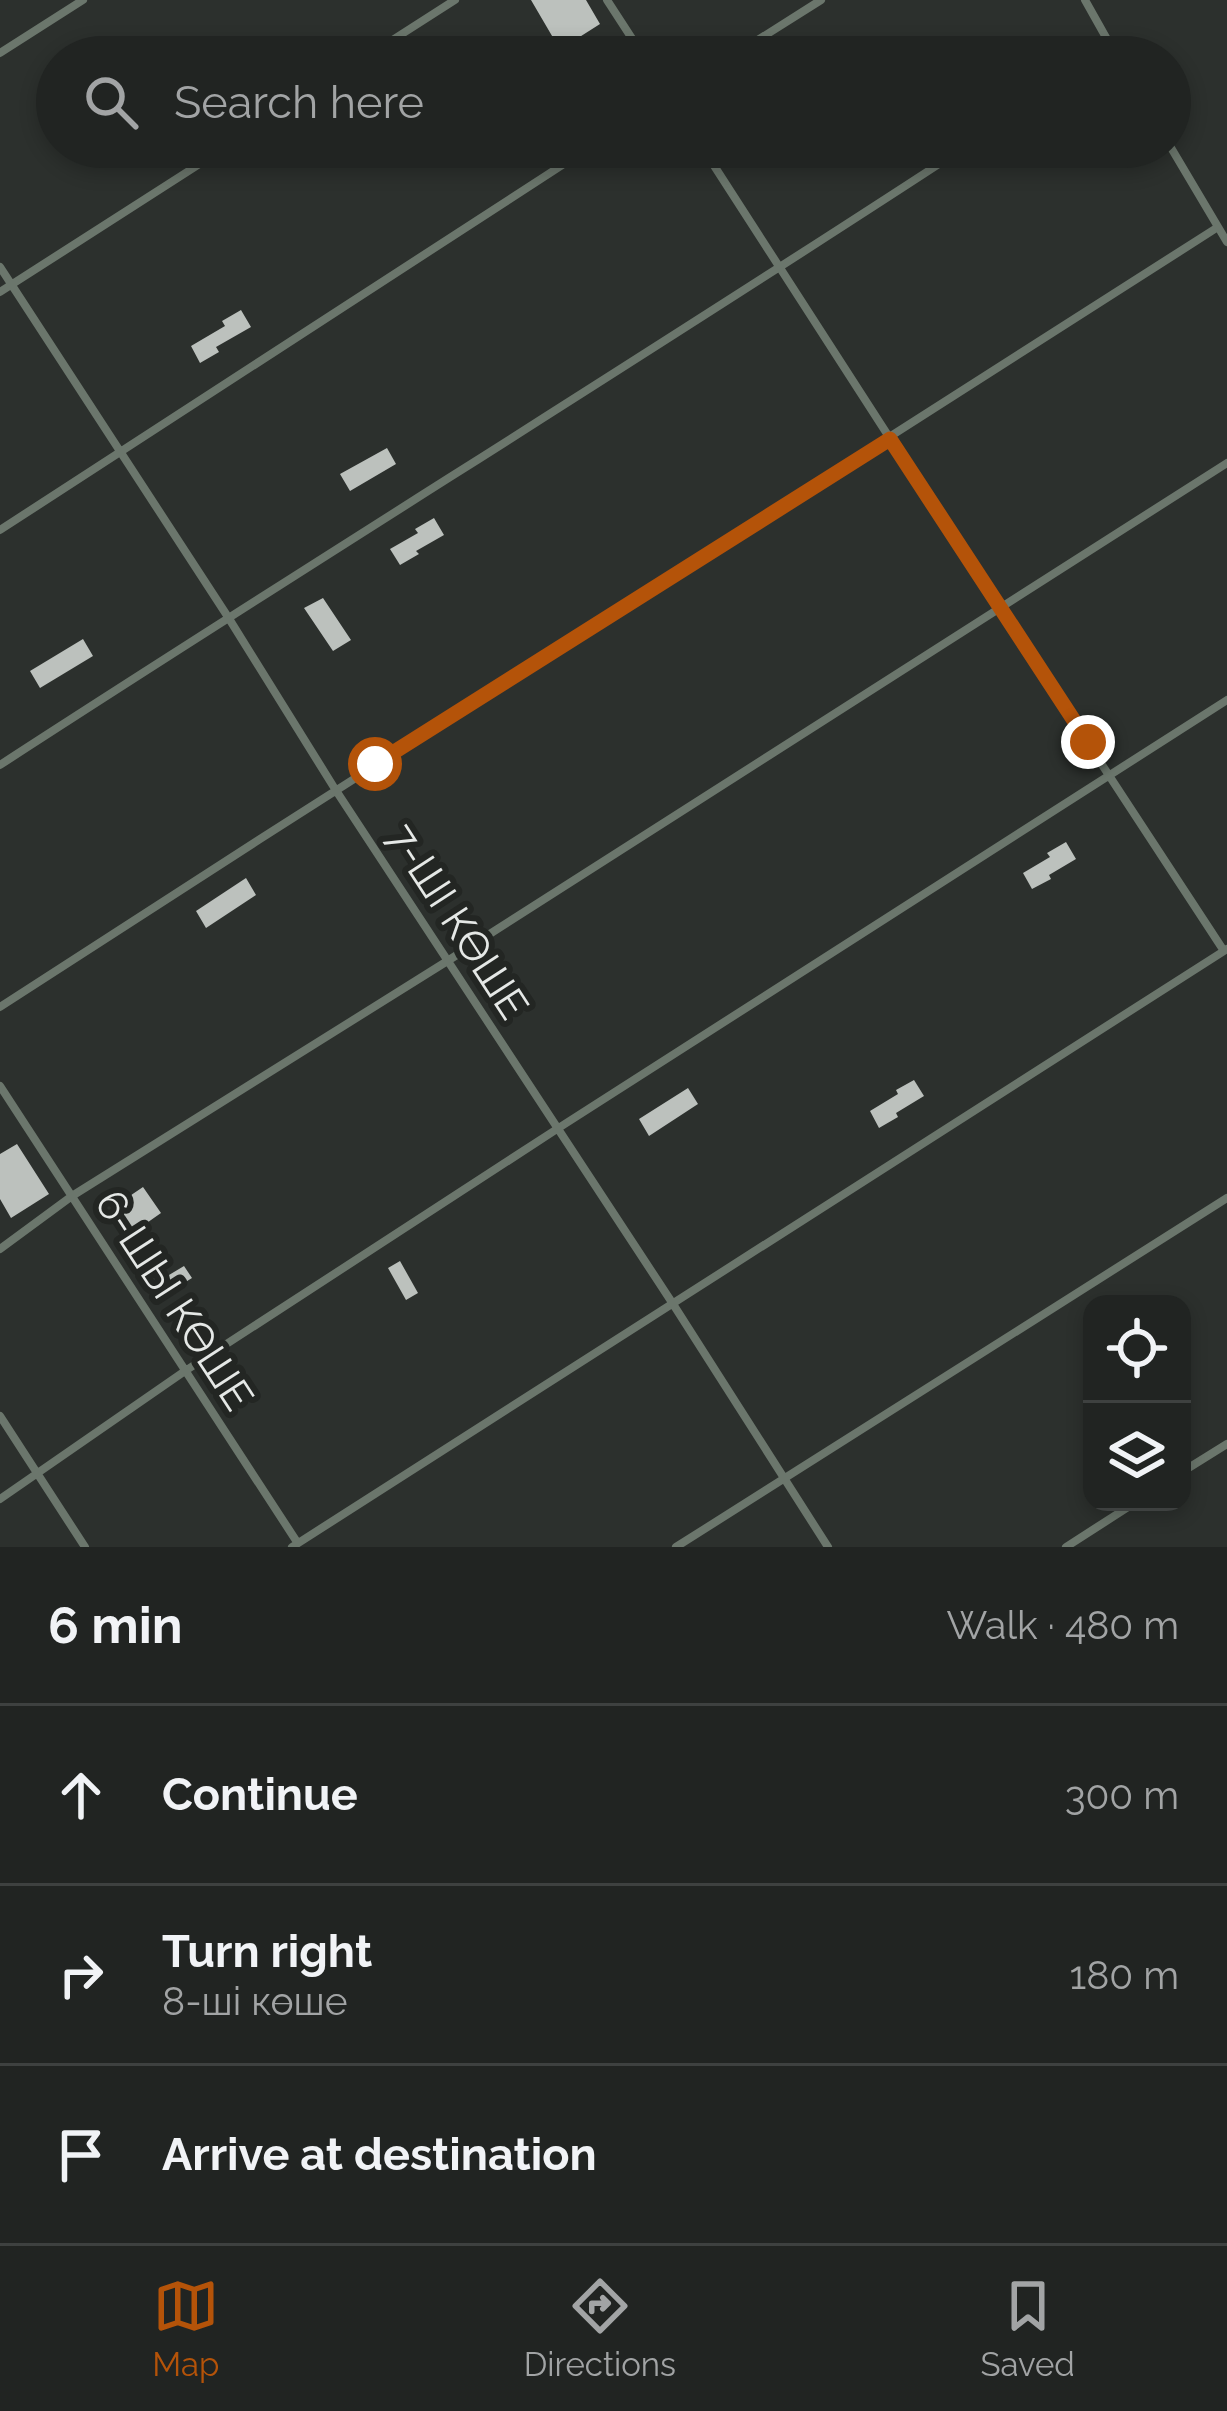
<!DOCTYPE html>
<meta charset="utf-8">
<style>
body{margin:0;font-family:Raleway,sans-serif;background:#292c2a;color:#f1f3f6}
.controls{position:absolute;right:36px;bottom:36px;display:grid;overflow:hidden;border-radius:24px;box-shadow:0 6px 18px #0003}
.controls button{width:108px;height:108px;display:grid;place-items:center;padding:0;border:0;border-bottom:3px solid #3e4140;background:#212422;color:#f1f3f6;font:60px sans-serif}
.stop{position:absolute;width:36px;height:36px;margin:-27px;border:9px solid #b45309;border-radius:50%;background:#fff}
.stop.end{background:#b45309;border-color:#fff;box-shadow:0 3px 12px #0008}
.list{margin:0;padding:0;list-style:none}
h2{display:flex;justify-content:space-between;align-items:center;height:156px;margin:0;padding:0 48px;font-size:51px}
h2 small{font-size:39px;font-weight:400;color:#a2a4a5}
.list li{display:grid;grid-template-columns:78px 1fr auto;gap:36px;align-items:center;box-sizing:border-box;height:180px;padding:0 48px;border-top:3px solid #3e4140}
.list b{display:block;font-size:45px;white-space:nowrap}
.list p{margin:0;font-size:39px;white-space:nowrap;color:#a2a4a5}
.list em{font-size:39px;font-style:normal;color:#a2a4a5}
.icon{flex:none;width:66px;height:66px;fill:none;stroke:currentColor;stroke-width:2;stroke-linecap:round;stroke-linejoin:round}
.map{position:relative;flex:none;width:1227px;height:1547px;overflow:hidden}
.search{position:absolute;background:#212422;box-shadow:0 6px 18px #0003;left:36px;right:36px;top:36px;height:132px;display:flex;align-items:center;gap:30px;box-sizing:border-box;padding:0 42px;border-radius:66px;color:#a2a4a5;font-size:45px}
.sheet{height:696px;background:#212422}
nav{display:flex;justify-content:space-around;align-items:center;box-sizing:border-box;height:168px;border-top:3px solid #3e4140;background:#212422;font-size:33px;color:#a2a4a5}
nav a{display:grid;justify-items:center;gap:6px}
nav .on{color:#b45309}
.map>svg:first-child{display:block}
</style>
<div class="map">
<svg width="1227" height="1547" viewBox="0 0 1227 1547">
<rect width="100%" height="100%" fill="#2c302d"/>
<path fill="#bcc1bd" d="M 531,0 L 586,0 L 600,24 L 578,38 L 580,42 L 562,53 Z
M 241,310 L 251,327 L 216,347 L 219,352 L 200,363 L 191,346 L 225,326 L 222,321 Z
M 387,448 L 396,464 L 350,491 L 340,474 Z
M 434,518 L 444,535 L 416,551 L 419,554 L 400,565 L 390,549 L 418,533 L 415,529 Z
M 323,598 L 351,640 L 333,651 L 304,608 Z
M 83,639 L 93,656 L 40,688 L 30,671 Z
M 1066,842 L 1076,859 L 1049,875 L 1051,879 L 1032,889 L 1023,873 L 1050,857 L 1047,853 Z
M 246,878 L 256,895 L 206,928 L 196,911 Z
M 914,1080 L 924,1096 L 896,1113 L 898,1117 L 879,1128 L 870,1111 L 898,1094 L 896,1090 Z
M 688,1088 L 698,1104 L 649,1136 L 639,1119 Z
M 17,1144 L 49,1194 L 11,1218 L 0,1199 L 0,1154 Z
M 143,1187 L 161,1213 L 131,1234 L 112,1208 Z
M 400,1261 L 418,1293 L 406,1300 L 388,1268 Z
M 184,1266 L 192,1278 L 163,1296 L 154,1284 Z"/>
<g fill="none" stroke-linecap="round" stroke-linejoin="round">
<path stroke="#6b766c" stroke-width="8" d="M 607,0 L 644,57
M 1085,0 L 1117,57
M 0,53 L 83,0
M 366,57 L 455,0
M 731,57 L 821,0
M 1170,146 L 1227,242
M 702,147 L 1000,609 L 1224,951
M 0,267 L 228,617 L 335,789 L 673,1304 L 828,1547
M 0,292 L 226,147
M 0,530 L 590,147
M 0,765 C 320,557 646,356 965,147
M 0,1007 C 404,744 813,489 1218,227
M 0,1086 L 297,1542
M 0,1249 L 72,1196 L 449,960 L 1227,463
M 0,1416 L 85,1547
M 1182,1472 L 1227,1444
M 0,1499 L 185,1371 L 557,1129 L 1227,700
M 292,1547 L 1227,949
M 676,1547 L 1227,1198
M 1066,1547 L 1136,1502"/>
</g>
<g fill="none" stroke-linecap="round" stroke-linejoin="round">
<path stroke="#b45309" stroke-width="15" d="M 375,764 L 890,439 L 1088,742"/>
</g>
<g text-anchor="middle" stroke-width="12" stroke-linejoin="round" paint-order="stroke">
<g font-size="42" fill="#e5e8e6" stroke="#232623">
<text transform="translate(458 921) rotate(57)" y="15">7-ШІ КӨШЕ</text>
<text transform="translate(175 1300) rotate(57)" y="15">6-ШЫ КӨШЕ</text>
</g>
</g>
</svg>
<div class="controls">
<button><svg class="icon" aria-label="locate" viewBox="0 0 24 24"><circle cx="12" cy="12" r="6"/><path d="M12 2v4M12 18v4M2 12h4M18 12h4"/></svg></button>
<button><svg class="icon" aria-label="layers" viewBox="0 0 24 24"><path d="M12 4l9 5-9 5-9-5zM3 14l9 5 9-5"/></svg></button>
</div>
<div class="stop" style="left:375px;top:764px"></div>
<div class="stop end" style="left:1088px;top:742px"></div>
<div class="search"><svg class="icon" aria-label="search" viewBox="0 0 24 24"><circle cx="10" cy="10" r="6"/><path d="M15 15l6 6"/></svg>Search here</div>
</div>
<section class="sheet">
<h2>6 min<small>Walk · 480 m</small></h2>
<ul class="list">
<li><svg class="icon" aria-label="ahead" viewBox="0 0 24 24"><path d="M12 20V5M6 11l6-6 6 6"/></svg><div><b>Continue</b></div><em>300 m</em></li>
<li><svg class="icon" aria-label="right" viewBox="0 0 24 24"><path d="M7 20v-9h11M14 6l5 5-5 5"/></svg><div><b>Turn right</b><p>8-ші көше</p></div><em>180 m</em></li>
<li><svg class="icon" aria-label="arrive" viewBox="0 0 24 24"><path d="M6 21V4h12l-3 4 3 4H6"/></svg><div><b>Arrive at destination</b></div></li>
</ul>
</section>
<nav>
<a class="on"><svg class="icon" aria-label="map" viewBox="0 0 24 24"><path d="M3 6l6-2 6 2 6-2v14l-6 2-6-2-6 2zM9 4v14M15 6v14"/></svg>Map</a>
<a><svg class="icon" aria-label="directions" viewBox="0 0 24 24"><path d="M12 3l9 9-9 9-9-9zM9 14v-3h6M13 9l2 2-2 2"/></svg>Directions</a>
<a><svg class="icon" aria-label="saved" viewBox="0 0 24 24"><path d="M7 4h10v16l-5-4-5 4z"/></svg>Saved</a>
</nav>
